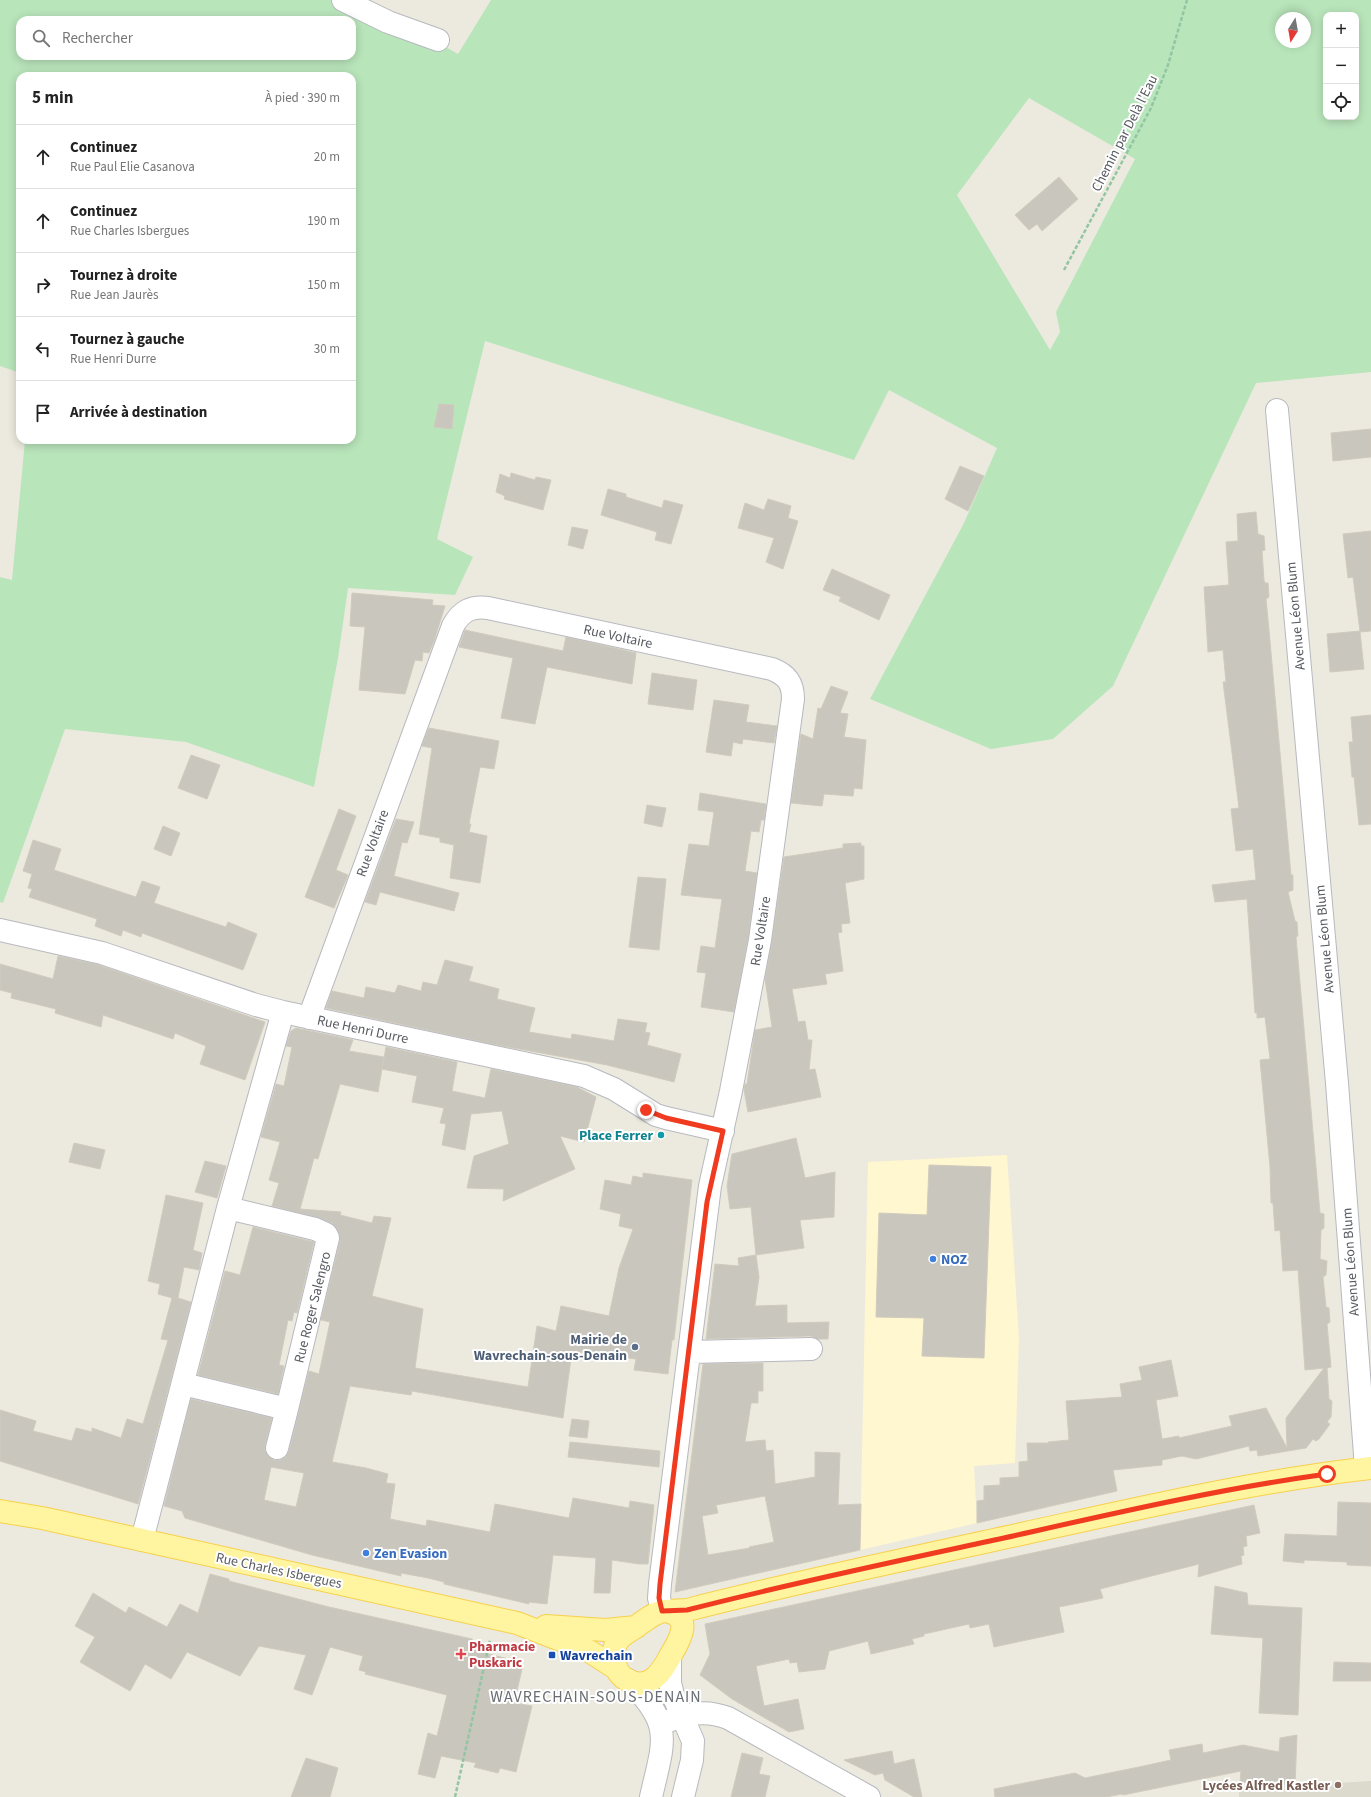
<!DOCTYPE html>
<html lang="fr">
<meta charset="utf-8">
<style>
body{margin:0;font-family:"Source Sans 3",sans-serif;background:#f6f6f6;color:#222}
.controls{position:absolute;right:12px;top:12px;display:grid;overflow:hidden;border-radius:8px;box-shadow:0 2px 10px #0003}
.controls button{width:36px;height:36px;display:grid;place-items:center;padding:0;border:0;border-bottom:1px solid #e0e0e0;background:#fff;color:#222;font:20px sans-serif}
.compass{position:absolute;left:1275px;top:12px;width:36px;height:36px;border-radius:50%;background:#fff;box-shadow:0 2px 10px #0003;rotate:191deg}
.stop{position:absolute;width:12px;height:12px;margin:-9px;border:3px solid #f03b20;border-radius:50%;background:#fff}
.stop.end{background:#f03b20;border-color:#fff;box-shadow:0 1px 4px #0008}
.list{margin:0;padding:0;list-style:none}
h2{display:flex;justify-content:space-between;align-items:center;height:52px;margin:0;padding:0 16px;font-size:17px}
h2 small{font-size:13px;font-weight:400;color:#767676}
.list li{display:grid;grid-template-columns:26px 1fr auto;gap:12px;align-items:center;box-sizing:border-box;height:64px;padding:0 16px;border-top:1px solid #e0e0e0}
.list b{display:block;font-size:15px;white-space:nowrap}
.list p{margin:0;font-size:13px;white-space:nowrap;color:#767676}
.list em{font-size:13px;font-style:normal;color:#767676}
.icon{flex:none;width:22px;height:22px;fill:none;stroke:currentColor;stroke-width:2;stroke-linecap:round;stroke-linejoin:round}
.map{position:relative;flex:none;width:1371px;height:1797px;overflow:hidden}
.search{position:absolute;background:#fff;box-shadow:0 2px 10px #0003;left:16px;top:16px;width:340px;height:44px;display:flex;align-items:center;gap:10px;box-sizing:border-box;padding:0 14px;border-radius:12px;color:#767676;font-size:15px}
.panel{position:absolute;background:#fff;box-shadow:0 2px 10px #0003;left:16px;top:72px;width:340px;height:372px;border-radius:12px}
.map>svg:first-child{display:block}
</style>
<div class="map">
<svg width="1371" height="1797" viewBox="0 0 1371 1797">
<rect width="100%" height="100%" fill="#eceade"/>
<path fill="#fff7d0" d="M 1007,1155 L 1019,1338 L 1015,1463 L 974,1466 L 977,1523 L 860,1550 L 868,1162 Z"/>
<path fill="#dcd9cd" d="M 1371,1781 L 1371,1797 L 1239,1797 L 1239,1789 Z"/>
<path fill="#b9e5bb" fill-rule="evenodd" d="M 0,0 L 364,0 L 458,54 L 491,0 L 1371,0 L 1371,372 L 1256,383 L 1113,686 L 1053,739 L 991,749 L 870,699 L 964,523 L 997,448 L 889,390 L 854,460 L 485,341 L 437,539 L 473,557 L 455,595 L 348,588 L 338,658 L 314,787 L 186,742 L 65,729 L 3,903 L 0,902 L 0,577 L 12,580 L 25,440 L 352,440 L 352,76 L 20,76 L 20,373 L 0,366 ZM 1326,15 L 1356,15 L 1356,117 L 1326,117 ZM 1281,18 L 1305,18 L 1305,42 L 1281,42 ZM 20,20 L 352,20 L 352,56 L 20,56 ZM 1029,98 L 1135,159 L 1056,312 L 1060,332 L 1050,350 L 957,195 Z"/>
<path fill="#c9c6be" stroke="#d1cbbd" fill-rule="evenodd" d="M 1059,177 L 1078,199 L 1042,231 L 1037,224 L 1029,230 L 1015,215 Z
M 439,404 L 454,405 L 452,429 L 434,427 Z
M 1371,429 L 1371,457 L 1333,461 L 1331,433 Z
M 960,466 L 984,476 L 968,511 L 945,499 Z
M 511,473 L 535,480 L 536,477 L 551,480 L 543,510 L 504,499 L 505,496 L 496,492 L 500,474 L 510,478 Z
M 608,489 L 626,494 L 626,497 L 662,508 L 664,500 L 683,505 L 671,544 L 655,540 L 657,532 L 601,515 Z
M 768,499 L 791,506 L 788,518 L 798,521 L 783,569 L 766,562 L 774,538 L 738,528 L 745,503 L 764,510 Z
M 1256,512 L 1258,534 L 1264,536 L 1265,550 L 1262,551 L 1264,580 L 1265,583 L 1268,583 L 1269,597 L 1266,599 L 1269,630 L 1291,875 L 1293,875 L 1293,890 L 1288,892 L 1295,921 L 1297,922 L 1298,936 L 1296,937 L 1320,1213 L 1324,1214 L 1324,1228 L 1321,1230 L 1320,1259 L 1327,1261 L 1326,1275 L 1323,1277 L 1326,1307 L 1329,1308 L 1330,1322 L 1327,1324 L 1331,1367 L 1327,1368 L 1329,1399 L 1332,1401 L 1331,1417 L 1327,1422 L 1330,1424 L 1319,1439 L 1316,1441 L 1313,1439 L 1306,1448 L 1258,1456 L 1257,1450 L 1250,1451 L 1249,1446 L 1196,1459 L 1182,1456 L 1162,1460 L 1162,1465 L 1113,1470 L 1117,1491 L 977,1523 L 977,1501 L 984,1500 L 984,1486 L 1000,1485 L 1000,1478 L 1019,1477 L 1019,1462 L 1028,1461 L 1027,1443 L 1049,1443 L 1048,1442 L 1069,1440 L 1066,1401 L 1122,1397 L 1120,1384 L 1142,1380 L 1139,1367 L 1171,1360 L 1178,1396 L 1156,1400 L 1162,1439 L 1179,1436 L 1179,1438 L 1232,1426 L 1229,1416 L 1266,1408 L 1287,1448 L 1286,1418 L 1324,1368 L 1305,1370 L 1298,1270 L 1283,1271 L 1280,1230 L 1275,1231 L 1273,1203 L 1271,1203 L 1270,1167 L 1260,1060 L 1270,1059 L 1265,1017 L 1257,1018 L 1257,1013 L 1255,1013 L 1247,899 L 1215,902 L 1212,885 L 1256,880 L 1253,849 L 1236,851 L 1231,809 L 1239,808 L 1223,682 L 1226,682 L 1223,650 L 1208,652 L 1204,587 L 1229,585 L 1226,542 L 1238,541 L 1237,514 Z
M 572,527 L 588,530 L 583,549 L 568,545 Z
M 1371,531 L 1371,631 L 1360,632 L 1364,669 L 1330,672 L 1327,634 L 1360,631 L 1353,577 L 1348,578 L 1343,534 Z
M 832,569 L 890,595 L 879,620 L 839,601 L 841,597 L 823,590 Z
M 352,593 L 433,600 L 432,605 L 445,606 L 434,641 L 429,653 L 423,652 L 422,661 L 415,660 L 405,694 L 359,690 L 365,627 L 350,626 Z
M 465,630 L 563,651 L 566,637 L 636,653 L 632,684 L 547,667 L 535,724 L 501,718 L 513,658 L 459,647 Z
M 652,673 L 697,680 L 693,710 L 648,704 Z
M 831,686 L 848,692 L 840,713 L 848,714 L 844,737 L 866,740 L 862,789 L 854,788 L 853,796 L 824,794 L 822,806 L 791,803 L 801,734 L 813,739 L 818,708 L 821,709 Z
M 714,700 L 749,705 L 746,722 L 777,726 L 774,743 L 743,739 L 742,744 L 733,742 L 731,756 L 706,752 Z
M 1371,715 L 1371,824 L 1359,825 L 1354,777 L 1352,777 L 1349,742 L 1353,742 L 1351,717 Z
M 429,728 L 499,741 L 494,769 L 480,767 L 469,824 L 471,824 L 469,832 L 487,836 L 480,883 L 450,878 L 454,845 L 440,842 L 440,838 L 419,834 L 432,748 L 422,746 Z
M 191,755 L 220,765 L 207,799 L 178,788 Z
M 700,793 L 766,804 L 764,820 L 761,820 L 759,832 L 751,831 L 745,871 L 757,873 L 748,938 L 734,1012 L 701,1007 L 706,973 L 697,972 L 701,946 L 715,948 L 722,899 L 681,895 L 689,844 L 709,846 L 714,812 L 698,810 Z
M 647,805 L 666,808 L 662,827 L 644,823 Z
M 339,809 L 356,816 L 336,870 L 348,875 L 334,908 L 305,897 Z
M 396,819 L 414,822 L 407,843 L 402,842 L 394,876 L 459,893 L 454,911 L 380,892 L 376,905 L 365,902 Z
M 163,826 L 180,833 L 171,856 L 154,849 Z
M 33,840 L 61,849 L 54,870 L 136,897 L 142,881 L 160,887 L 154,903 L 226,927 L 228,922 L 257,934 L 243,970 L 142,933 L 141,937 L 123,930 L 121,936 L 95,926 L 97,919 L 29,897 L 32,889 L 28,888 L 32,874 L 23,871 Z
M 861,843 L 861,846 L 864,846 L 864,879 L 845,883 L 850,923 L 841,924 L 842,932 L 838,933 L 843,971 L 825,974 L 827,984 L 792,989 L 798,1022 L 805,1021 L 808,1040 L 812,1040 L 809,1070 L 815,1069 L 821,1097 L 748,1112 L 744,1090 L 745,1084 L 747,1084 L 755,1030 L 772,1027 L 765,979 L 772,942 L 784,857 L 843,848 L 843,844 Z
M 638,877 L 666,879 L 659,950 L 629,947 Z
M 58,956 L 99,965 L 265,1022 L 245,1080 L 200,1064 L 206,1046 L 175,1033 L 173,1039 L 103,1015 L 101,1027 L 55,1013 L 56,1009 L 11,998 L 12,993 L 0,990 L 0,964 L 53,979 Z
M 445,960 L 473,967 L 469,981 L 499,989 L 497,999 L 535,1008 L 529,1032 L 571,1039 L 572,1034 L 614,1041 L 618,1019 L 647,1023 L 645,1032 L 650,1033 L 647,1045 L 681,1054 L 674,1082 L 607,1065 L 492,1044 L 326,1008 L 332,991 L 364,998 L 366,987 L 395,993 L 398,985 L 421,991 L 423,982 L 437,985 Z
M 296,1028 L 353,1040 L 349,1051 L 384,1057 L 378,1092 L 340,1084 L 318,1159 L 314,1158 L 300,1209 L 341,1212 L 340,1215 L 372,1223 L 374,1216 L 391,1218 L 372,1296 L 423,1309 L 415,1368 L 528,1387 L 537,1326 L 556,1331 L 561,1306 L 609,1316 L 619,1268 L 633,1229 L 619,1226 L 621,1214 L 600,1209 L 605,1180 L 631,1185 L 633,1176 L 643,1178 L 643,1173 L 692,1180 L 674,1340 L 672,1340 L 668,1374 L 634,1370 L 636,1359 L 572,1351 L 563,1418 L 412,1391 L 411,1395 L 350,1386 L 332,1462 L 366,1468 L 388,1474 L 386,1483 L 395,1484 L 390,1519 L 426,1526 L 427,1520 L 490,1532 L 495,1504 L 569,1518 L 573,1498 L 629,1508 L 630,1501 L 654,1505 L 648,1564 L 639,1564 L 612,1560 L 610,1593 L 594,1593 L 596,1558 L 553,1555 L 547,1604 L 529,1602 L 529,1604 L 444,1584 L 444,1582 L 428,1578 L 401,1573 L 401,1576 L 312,1555 L 185,1518 L 182,1511 L 164,1506 L 191,1399 L 272,1418 L 265,1445 L 265,1451 L 269,1457 L 274,1460 L 280,1460 L 286,1457 L 289,1451 L 309,1371 L 319,1374 L 330,1322 L 321,1320 L 340,1241 L 339,1233 L 332,1223 L 320,1218 L 272,1206 L 279,1183 L 269,1180 L 280,1142 L 261,1137 L 276,1084 L 284,1086 L 292,1047 L 286,1046 L 291,1031 ZM 271,1467 L 304,1473 L 296,1507 L 264,1500 Z
M 386,1047 L 457,1062 L 452,1091 L 485,1098 L 491,1069 L 577,1087 L 596,1097 L 584,1142 L 560,1136 L 575,1169 L 503,1201 L 504,1189 L 467,1188 L 474,1156 L 509,1144 L 502,1111 L 471,1114 L 465,1150 L 442,1145 L 446,1124 L 440,1123 L 444,1108 L 412,1102 L 417,1076 L 382,1069 Z
M 796,1138 L 805,1178 L 835,1172 L 834,1217 L 800,1220 L 804,1248 L 756,1255 L 751,1207 L 730,1209 L 727,1186 L 732,1154 Z
M 74,1143 L 105,1150 L 100,1169 L 69,1162 Z
M 205,1161 L 226,1166 L 217,1198 L 195,1192 Z
M 929,1165 L 991,1167 L 984,1358 L 922,1356 L 924,1318 L 876,1317 L 879,1213 L 927,1215 Z
M 166,1195 L 203,1203 L 193,1250 L 202,1253 L 199,1270 L 184,1267 L 178,1298 L 191,1302 L 138,1504 L 0,1461 L 0,1410 L 36,1421 L 33,1431 L 72,1441 L 76,1428 L 92,1432 L 92,1428 L 121,1438 L 127,1419 L 143,1424 L 168,1340 L 161,1339 L 172,1298 L 158,1294 L 160,1284 L 148,1281 Z
M 253,1227 L 314,1242 L 297,1313 L 294,1312 L 292,1321 L 288,1320 L 279,1365 L 284,1366 L 278,1394 L 198,1375 L 225,1271 L 240,1275 Z
M 756,1255 L 759,1277 L 755,1306 L 787,1305 L 787,1323 L 829,1322 L 828,1339 L 818,1339 L 811,1336 L 706,1339 L 715,1264 L 739,1266 L 738,1258 Z
M 763,1363 L 763,1391 L 758,1391 L 758,1403 L 751,1403 L 745,1442 L 765,1440 L 766,1451 L 773,1450 L 775,1484 L 815,1477 L 815,1452 L 840,1453 L 838,1505 L 861,1504 L 860,1550 L 675,1592 L 703,1364 ZM 765,1496 L 774,1542 L 749,1547 L 750,1548 L 708,1555 L 702,1516 L 718,1513 L 716,1505 Z
M 572,1419 L 589,1421 L 587,1438 L 569,1436 Z
M 570,1442 L 660,1451 L 659,1467 L 568,1457 Z
M 1338,1502 L 1371,1503 L 1371,1566 L 1347,1565 L 1347,1562 L 1304,1560 L 1304,1563 L 1283,1561 L 1285,1534 L 1337,1536 Z
M 1254,1505 L 1260,1533 L 1246,1536 L 1247,1546 L 1243,1547 L 1244,1555 L 1241,1556 L 1242,1564 L 1198,1577 L 1199,1564 L 1100,1589 L 1103,1598 L 1059,1607 L 1064,1632 L 994,1647 L 989,1624 L 970,1628 L 969,1624 L 924,1634 L 924,1636 L 912,1639 L 914,1644 L 871,1654 L 868,1641 L 829,1651 L 825,1669 L 799,1672 L 797,1662 L 790,1663 L 789,1659 L 756,1666 L 764,1706 L 798,1699 L 804,1729 L 789,1732 L 732,1699 L 700,1675 L 710,1654 L 705,1624 Z
M 210,1574 L 229,1579 L 229,1581 L 329,1607 L 472,1639 L 480,1652 L 513,1660 L 512,1663 L 523,1665 L 514,1703 L 532,1706 L 516,1772 L 500,1768 L 498,1773 L 474,1767 L 476,1763 L 441,1756 L 435,1778 L 418,1774 L 428,1733 L 437,1736 L 447,1695 L 365,1674 L 366,1672 L 359,1670 L 363,1656 L 330,1647 L 312,1695 L 294,1689 L 306,1655 L 259,1646 L 240,1676 L 187,1652 L 171,1679 L 145,1664 L 130,1691 L 80,1662 L 95,1637 L 75,1626 L 93,1593 L 126,1613 L 129,1607 L 167,1627 L 180,1604 L 198,1613 Z
M 1215,1586 L 1247,1593 L 1248,1605 L 1302,1608 L 1298,1715 L 1259,1713 L 1263,1638 L 1211,1634 Z
M 1334,1662 L 1371,1663 L 1371,1681 L 1333,1681 Z
M 1297,1735 L 1295,1786 L 1240,1782 L 1241,1771 L 1123,1795 L 1122,1794 L 1106,1797 L 995,1797 L 994,1789 L 1075,1773 L 1085,1778 L 1139,1767 L 1171,1760 L 1169,1750 L 1202,1744 L 1203,1753 L 1243,1745 L 1279,1752 L 1280,1738 Z
M 892,1751 L 894,1764 L 914,1759 L 922,1797 L 914,1797 L 885,1780 L 883,1773 L 875,1775 L 844,1760 Z
M 742,1753 L 763,1758 L 759,1774 L 770,1776 L 765,1797 L 731,1797 Z
M 306,1758 L 338,1768 L 330,1797 L 291,1797 Z"/>
<g fill="none" stroke-linecap="round" stroke-linejoin="round">
<g stroke="#b7b9bf" stroke-width="24">
<path id="minor" d="M 343,0 L 388,22 L 438,40
M 1277,410 L 1337,1083 L 1366,1468
M 0,930 L 102,953 L 256,1005 L 283,1012 L 584,1076 L 614,1089 L 656,1115 L 666,1118 L 723,1131
M 309,1018 L 453,626 C 461,611 471,606 488,608 L 772,669 C 787,675 793,683 793,699 L 760,940 L 731,1091 L 710,1186 L 660,1584 L 659,1598 L 662,1611
M 690,1352 L 811,1349
M 183,1384 L 287,1409 L 328,1238 L 326,1234 L 315,1229 L 228,1208
M 277,1448 L 287,1409
M 142,1540 L 228,1208 L 283,1012
M 670,1657 L 670,1683 L 673,1695 L 693,1741 L 692,1760 L 683,1797
M 628,1680 C 674,1725 664,1740 651,1797
M 660,1724 C 685,1715 702,1708 728,1718 L 869,1797"/>
</g>
<g stroke="#f7d04c" stroke-width="24">
<path id="major" d="M 0,1511 L 42,1518 L 142,1540 L 517,1623 L 589,1651 L 617,1669
M 665,1611 C 693,1616 681,1638 672,1653 C 663,1670 651,1691 629,1681 C 612,1673 608,1650 621,1637 C 627,1632 635,1628 641,1623 C 649,1618 655,1612 665,1611 Z
M 668,1611 L 687,1610 C 799,1581 913,1558 1026,1533 C 1140,1508 1255,1481 1371,1468
M 546,1626 L 605,1630 L 636,1627"/>
</g>
<path stroke="#92c6a3" stroke-width="2.5" stroke-dasharray="4 2" stroke-linecap="butt" d="M 1064,270 L 1151,108 L 1168,65 L 1187,0
M 455,1797 L 490,1640"/>
<use href="#minor" stroke="#fff" stroke-width="22"/>
<use href="#major" stroke="#fff5a0" stroke-width="22"/>
</g>
<g fill="none" stroke-linecap="round" stroke-linejoin="round">
<path stroke="#f03b20" stroke-width="5" d="M 646,1110 L 666,1118 L 723,1131 L 707,1202 L 660,1584 L 659,1598 L 662,1611 L 687,1610 C 792,1583 898,1561 1004,1538 C 1111,1514 1218,1489 1327,1474"/>
</g>
<circle fill="#0f9aa8" stroke="#fff" stroke-width="1.5" cx="661" cy="1135" r="4"/>
<g fill="#3f7fe0" stroke="#fff" stroke-width="1.5">
<circle cx="933" cy="1259" r="4"/>
<circle cx="366" cy="1553" r="4"/>
</g>
<circle fill="#5c6f8a" stroke="#fff" stroke-width="1.5" cx="635" cy="1347" r="4"/>
<path fill="#e0444e" stroke="#fff" stroke-width="1.5" d="M459 1648h4v4h4v4h-4v4h-4v-4h-4v-4h4z"/>
<rect fill="#1a4fb4" stroke="#fff" stroke-width="1.5" x="548" y="1651" width="8" height="8" rx="2"/>
<circle fill="#8d6e63" stroke="#fff" stroke-width="1.5" cx="1338" cy="1785" r="4"/>
<g text-anchor="middle" stroke-width="4" stroke-linejoin="round" paint-order="stroke">
<g font-size="14" fill="#585b61" stroke="#fff">
<text transform="translate(1124 133) rotate(-63)" y="5">Chemin par Delà l'Eau</text>
<text transform="translate(1295 616) rotate(-95)" y="5">Avenue Léon Blum</text>
<text transform="translate(618 636) rotate(12)" y="5">Rue Voltaire</text>
<text transform="translate(372 843) rotate(-70)" y="5">Rue Voltaire</text>
<text transform="translate(760 931) rotate(-81)" y="5">Rue Voltaire</text>
<text transform="translate(1324 939) rotate(-95)" y="5">Avenue Léon Blum</text>
<text transform="translate(363 1029) rotate(12)" y="5">Rue Henri Durre</text>
<text transform="translate(1350 1262) rotate(-94)" y="5">Avenue Léon Blum</text>
<text transform="translate(312 1307) rotate(-76)" y="5">Rue Roger Salengro</text>
<text transform="translate(279 1570) rotate(12)" y="5">Rue Charles Isbergues</text>
</g>
<g font-size="14" font-weight="bold" fill="#0d838f" stroke="#fff" text-anchor="end">
<text x="653" y="1140">Place Ferrer</text>
</g>
<g font-size="14" font-weight="bold" fill="#366cbe" stroke="#fff" text-anchor="start">
<text x="941" y="1264">NOZ</text>
<text x="374" y="1558">Zen Evasion</text>
</g>
<g font-size="14" font-weight="bold" fill="#4e5e75" stroke="#fff" text-anchor="end">
<text x="627" y="1344">Mairie de<tspan x="627" dy="16">Wavrechain-sous-Denain</tspan></text>
</g>
<g font-size="14" font-weight="bold" fill="#be3a42" stroke="#fff" text-anchor="start">
<text x="469" y="1651">Pharmacie<tspan x="469" dy="16">Puskaric</tspan></text>
</g>
<g font-size="14" font-weight="bold" fill="#164399" stroke="#fff" text-anchor="start">
<text x="560" y="1660">Wavrechain</text>
</g>
<g font-size="14" font-weight="bold" fill="#785e54" stroke="#fff" text-anchor="end">
<text x="1330" y="1790">Lycées Alfred Kastler</text>
</g>
<g font-size="16" letter-spacing="1" fill="#696d73" stroke="#fff">
<text x="596" y="1702">WAVRECHAIN-SOUS-DENAIN</text>
</g>
</g>
</svg>
<div class="controls">
<button>+</button>
<button>−</button>
<button><svg class="icon" aria-label="locate" viewBox="0 0 24 24"><circle cx="12" cy="12" r="6"/><path d="M12 2v4M12 18v4M2 12h4M18 12h4"/></svg></button>
</div>
<svg class="compass" viewBox="-18 -18 36 36"><path d="M0-13l5 13h-10z" fill="#e53935"/><path d="M0 13l5-13h-10z" fill="#767676"/></svg>
<div class="stop" style="left:1327px;top:1474px"></div>
<div class="stop end" style="left:646px;top:1110px"></div>
<div class="search"><svg class="icon" aria-label="search" viewBox="0 0 24 24"><circle cx="10" cy="10" r="6"/><path d="M15 15l6 6"/></svg>Rechercher</div>
<section class="panel">
<h2>5 min<small>À pied · 390 m</small></h2>
<ul class="list">
<li><svg class="icon" aria-label="ahead" viewBox="0 0 24 24"><path d="M12 20V5M6 11l6-6 6 6"/></svg><div><b>Continuez</b><p>Rue Paul Elie Casanova</p></div><em>20 m</em></li>
<li><svg class="icon" aria-label="ahead" viewBox="0 0 24 24"><path d="M12 20V5M6 11l6-6 6 6"/></svg><div><b>Continuez</b><p>Rue Charles Isbergues</p></div><em>190 m</em></li>
<li><svg class="icon" aria-label="right" viewBox="0 0 24 24"><path d="M7 20v-9h11M14 6l5 5-5 5"/></svg><div><b>Tournez à droite</b><p>Rue Jean Jaurès</p></div><em>150 m</em></li>
<li><svg class="icon" aria-label="left" viewBox="0 0 24 24"><path d="M17 20v-9H6M10 6l-5 5 5 5"/></svg><div><b>Tournez à gauche</b><p>Rue Henri Durre</p></div><em>30 m</em></li>
<li><svg class="icon" aria-label="arrive" viewBox="0 0 24 24"><path d="M6 21V4h12l-3 4 3 4H6"/></svg><div><b>Arrivée à destination</b></div></li>
</ul>
</section>
</div>
